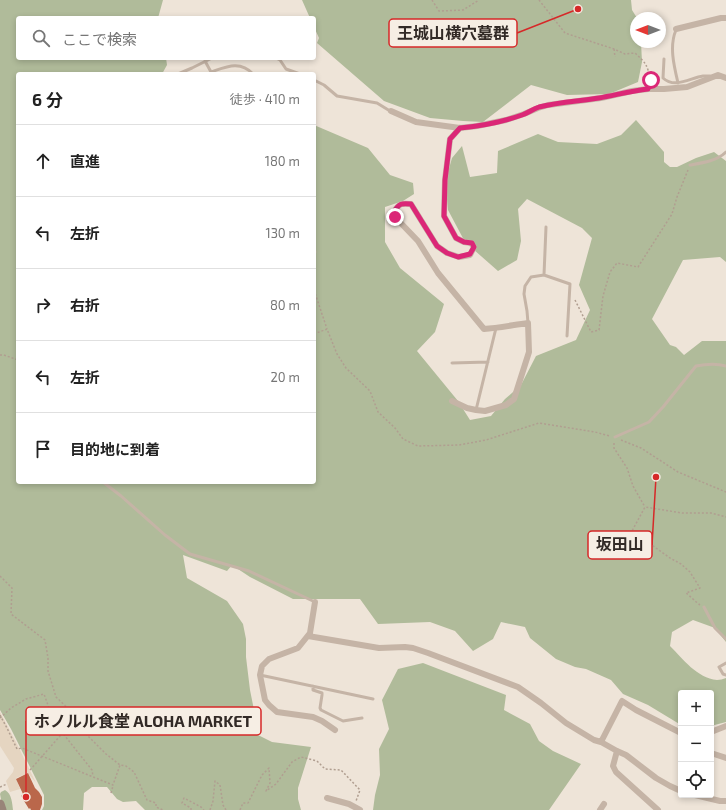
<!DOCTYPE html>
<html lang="ja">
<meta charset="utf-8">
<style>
body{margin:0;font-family:"Exo 2","Noto Sans JP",sans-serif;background:#f6f6f6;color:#222}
.controls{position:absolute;right:12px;bottom:12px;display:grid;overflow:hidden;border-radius:4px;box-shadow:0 2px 6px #0003}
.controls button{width:36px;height:36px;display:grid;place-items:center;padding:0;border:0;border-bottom:1px solid #e0e0e0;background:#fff;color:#222;font:20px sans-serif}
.compass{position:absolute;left:630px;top:12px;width:36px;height:36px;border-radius:50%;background:#fff;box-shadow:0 2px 6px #0003;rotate:270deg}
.stop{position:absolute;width:12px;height:12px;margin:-9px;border:3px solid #db2777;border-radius:50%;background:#fff}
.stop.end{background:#db2777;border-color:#fff;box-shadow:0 1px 4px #0008}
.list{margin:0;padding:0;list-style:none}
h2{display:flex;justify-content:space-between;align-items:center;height:52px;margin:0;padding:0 16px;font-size:17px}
h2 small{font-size:13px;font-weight:400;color:#767676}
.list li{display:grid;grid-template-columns:26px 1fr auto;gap:12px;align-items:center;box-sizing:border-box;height:72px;padding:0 16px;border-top:1px solid #e0e0e0}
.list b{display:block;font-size:15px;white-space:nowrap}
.list em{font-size:13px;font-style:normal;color:#767676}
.icon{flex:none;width:22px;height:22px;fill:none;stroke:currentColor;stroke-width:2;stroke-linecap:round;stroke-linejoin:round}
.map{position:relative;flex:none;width:726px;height:810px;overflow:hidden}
.search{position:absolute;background:#fff;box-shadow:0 2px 6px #0003;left:16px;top:16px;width:300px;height:44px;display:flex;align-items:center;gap:10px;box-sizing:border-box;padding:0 14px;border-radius:4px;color:#767676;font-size:15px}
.panel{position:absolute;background:#fff;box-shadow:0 2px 6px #0003;left:16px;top:72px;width:300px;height:412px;border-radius:4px}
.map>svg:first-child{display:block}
</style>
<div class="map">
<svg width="726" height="810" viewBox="0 0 726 810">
<rect width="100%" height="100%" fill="#eee4d8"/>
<path fill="#b0bb9a" d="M 0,0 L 163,0 L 158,18 L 18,18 L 18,58 L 166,58 L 167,65 L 162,74 L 18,74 L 18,482 L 314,482 L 314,125 L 368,148 L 390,175 L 413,183 L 414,194 L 403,201 L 385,207 L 385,242 L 400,268 L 444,304 L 435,332 L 417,351 L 458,401 L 470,420 L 491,416 L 505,399 L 521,385 L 536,356 L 576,340 L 590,310 L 579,285 L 592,238 L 582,228 L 527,199 L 518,209 L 521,241 L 517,260 L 498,271 L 465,242 L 448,210 L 446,188 L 448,172 L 452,158 L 462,146 L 470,177 L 497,173 L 498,151 L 538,134 L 558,142 L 597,144 L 621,135 L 636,120 L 664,152 L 664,162 L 670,167 L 677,167 L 696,158 L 714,152 L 726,161 L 726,262 L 720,257 L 683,260 L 652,319 L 670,345 L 676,347 L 684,355 L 702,341 L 726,341 L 726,642 L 715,628 L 693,620 L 672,632 L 670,646 C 683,659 697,678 717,680 C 720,680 723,679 726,678 L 726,722 L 711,726 L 711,693 L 681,693 L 681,725 L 648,705 L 623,694 L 611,680 L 586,669 L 575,667 L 556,659 L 530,638 L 525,627 L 501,622 L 493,639 L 473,651 L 455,631 L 430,622 L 378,624 L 360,599 L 293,599 L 250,577 L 232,565 L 227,571 L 183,555 L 187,578 L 227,601 L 243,624 L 246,639 L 246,657 L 250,690 L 255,715 L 256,734 L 272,742 L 311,747 L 298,788 L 298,799 L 301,810 L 145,810 L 136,801 L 123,802 L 117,799 L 107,787 L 92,787 L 84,793 L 83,810 L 42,810 L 44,806 L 44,795 L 11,729 L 0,710 Z
M 302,0 L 631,0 L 632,10 L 637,18 L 636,42 L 641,42 L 642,62 L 638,82 L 609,94 L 567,95 L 531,85 L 483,122 L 463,121 L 430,118 L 384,101 L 317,43 L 319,38 L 314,27 L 314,18 L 310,18 Z
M 423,663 L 506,695 L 504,710 L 530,724 L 539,741 L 553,751 L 581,764 L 549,810 L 373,810 L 375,795 L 380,775 L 379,749 L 389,729 L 382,700 L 398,669 Z
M 5,790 C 12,794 12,803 13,810 L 3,810 L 0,794 L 1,792 Z"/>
<path fill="#e5d5c1" d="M 0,712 L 17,744 L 36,783 L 28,773 L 16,778 L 20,789 L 10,792 L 6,781 L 13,772 L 14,768 L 0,746 Z"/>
<path fill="#ba674b" d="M 28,773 L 35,788 L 39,792 L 42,797 L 42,804 L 40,810 L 31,810 L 30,808 L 29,809 L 21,796 L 23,794 L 16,779 Z"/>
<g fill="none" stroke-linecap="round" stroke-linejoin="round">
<path stroke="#b09e90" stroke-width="1.5" stroke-dasharray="2 2" stroke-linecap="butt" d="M 432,0 L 439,11 L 463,10 L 479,0
M 539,0 L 565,33 L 614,49 L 625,54 L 635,53 C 647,64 647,65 651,81 L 651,82
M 614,49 L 615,57
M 651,80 L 659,79
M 314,290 L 327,329
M 575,300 L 591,332 L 599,330 L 603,296 L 610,272 L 617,263 L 638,267 L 672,214 L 677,197 L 688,170
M 314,334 L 327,329 L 337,354 L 346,368 L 370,391 L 378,412 L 395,428 L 403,439 L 418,446 L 459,445 L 486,440 L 539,423 L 595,432 L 610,436
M 0,355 L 4,355 L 18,360
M 621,440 L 641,448 L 678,472 L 726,492
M 614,443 L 614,448 L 627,468 L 633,486 L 645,507
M 0,576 L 12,588 L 11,614 L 45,640 L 48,658 L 48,671 L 56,697 L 73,713 L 81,729 L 106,754 L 120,765
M 700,605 C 697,603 690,596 686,593 L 700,588 L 690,572 L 681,564 L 670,558 L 632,531 L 645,507 L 682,513 L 711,513 L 726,517
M 0,715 L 7,728 L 17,749 L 22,748 L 113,785 L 120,765 L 126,766 L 134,772 L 147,800 L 156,803 L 156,807 L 163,810
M 0,718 L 11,708 L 26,699 L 44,694 L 49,708 L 61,731 L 92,770 L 93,776
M 30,770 L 60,736 L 61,731 L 74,714
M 0,787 L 7,784
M 111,793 L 113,786
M 191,810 L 191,808 L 182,803 L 184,798 L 201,807 L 204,810
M 210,810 L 213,801 L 215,781 L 220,785 L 223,805 L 226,810
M 240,810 L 243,803 L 248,803 L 262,775 L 269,768 L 270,783 L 266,791 L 276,784 L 292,762 L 301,757 L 317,761 L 325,769 L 341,770 L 360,790 L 356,801"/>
<path stroke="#c5b4a6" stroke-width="3" d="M 676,30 C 669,46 674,66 678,83
M 276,58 L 280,60 L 286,69 L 300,74
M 664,59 L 663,78 C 675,89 690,78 703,76 C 705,76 708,76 710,76
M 205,61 L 211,72 C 226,67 240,60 253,74
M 178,74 L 192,68 L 212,58
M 314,80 L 324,85 L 337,96 L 377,103 L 390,111
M 690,165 C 702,163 717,161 726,152
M 314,249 L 315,252 L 314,254
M 544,275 L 546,227
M 528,323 L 527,311 L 524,294 L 525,286 L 531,277 L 544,275 L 570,284 L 567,336
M 452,363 L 488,362
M 476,410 L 496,328
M 615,437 L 649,422 L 663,407 L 696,366 C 706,364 716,363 726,366
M 103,482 L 121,496 L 165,535 L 190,554 L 249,571 L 315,602
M 704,607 L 715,628 L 726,639
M 726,663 L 719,667 L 723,674 L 726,675
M 260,675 L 373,699
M 313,686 L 313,690 L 322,693 L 322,695 L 320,708 L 321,710 L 343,721 L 362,718"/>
<path stroke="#c5b4a6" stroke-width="6" d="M 676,29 L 721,18 L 726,18
M 391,111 L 416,122 L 460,128 L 477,126 L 506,120 L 524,114 L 538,108 L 548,105 L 601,98 L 632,91 L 648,89 L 664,89 L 687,87 L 718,75 L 726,78
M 452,401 L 467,408 L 476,410 L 485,411 L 506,405 L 514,399 L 529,352 L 528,323 C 513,325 499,328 484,329 L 438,273 L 418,241 L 395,217 L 394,212 C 399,203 402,203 411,204 L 437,246 L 447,253 L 459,257 L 470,255 L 474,247 L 471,243 L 464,242 L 456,238 L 444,216 L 445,180 L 450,139 L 460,128
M 315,602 L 310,633 L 298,648 L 269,659 L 262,666 L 260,675 L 265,700 L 269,705 L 277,712 L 313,717 L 322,721 L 335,730
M 308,636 L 379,648 L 405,647 L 413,648 L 428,653 L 518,687 L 541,703 L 566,723 L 594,740 L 601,742
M 711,732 L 726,726
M 681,733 L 636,710 L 622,701 L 601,742 L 617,751 L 626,755 L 656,778 L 670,786 L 681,791
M 617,751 L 613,766 L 616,772 L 658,810
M 711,753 L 726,758
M 695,795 L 720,801 L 726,801
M 327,798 L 349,804 L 360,810
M 600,810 L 604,804"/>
<path stroke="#988478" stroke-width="9" d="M 0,804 L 2,810"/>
</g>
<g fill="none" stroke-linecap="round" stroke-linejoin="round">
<path stroke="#db2777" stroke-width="5" d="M 395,217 L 394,212 C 399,203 402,203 411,204 L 437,246 L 447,253 L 458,257 L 470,254 L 474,247 L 472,243 L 464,242 L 456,238 L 444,216 L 445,180 L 450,139 L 460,128 C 481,126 502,122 522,115 C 528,113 533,109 539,107 C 558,102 580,101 599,98 C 616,95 631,91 648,89 L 651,80"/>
</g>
<path fill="none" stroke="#d62828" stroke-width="1.5" d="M578 9L517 33M656 477L652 545M26 797L26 721"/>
<g fill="#d62828" stroke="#f6eee4" stroke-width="1.5">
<circle cx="578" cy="9" r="4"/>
<circle cx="656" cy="477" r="4"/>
<circle cx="26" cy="797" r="4"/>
</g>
<g fill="#f6eee4" stroke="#d62828" stroke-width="1.5">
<rect x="389" y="19" width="128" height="28" rx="4"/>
<rect x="588" y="531" width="64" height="28" rx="4"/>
<rect x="26" y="707" width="235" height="28" rx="4"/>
</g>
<g font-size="16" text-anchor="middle" font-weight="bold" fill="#322a26">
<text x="453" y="39">王城山横穴墓群</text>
<text x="620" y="550">坂田山</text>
<text x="143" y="727">ホノルル食堂 ALOHA MARKET</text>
</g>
</svg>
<div class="controls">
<button>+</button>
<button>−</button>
<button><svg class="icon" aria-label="locate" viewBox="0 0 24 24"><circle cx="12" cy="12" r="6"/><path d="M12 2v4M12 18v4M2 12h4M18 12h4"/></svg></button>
</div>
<svg class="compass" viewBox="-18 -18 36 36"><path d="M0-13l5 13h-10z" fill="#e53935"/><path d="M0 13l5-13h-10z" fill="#767676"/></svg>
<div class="stop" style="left:651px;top:80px"></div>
<div class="stop end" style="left:395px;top:217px"></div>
<div class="search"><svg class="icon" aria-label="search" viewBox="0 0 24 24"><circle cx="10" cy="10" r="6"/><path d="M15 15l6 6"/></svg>ここで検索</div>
<section class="panel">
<h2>6 分<small>徒歩 · 410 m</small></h2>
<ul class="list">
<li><svg class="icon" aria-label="ahead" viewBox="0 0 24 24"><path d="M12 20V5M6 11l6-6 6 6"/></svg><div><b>直進</b></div><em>180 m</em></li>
<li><svg class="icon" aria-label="left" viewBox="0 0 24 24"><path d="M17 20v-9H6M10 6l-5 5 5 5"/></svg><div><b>左折</b></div><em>130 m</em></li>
<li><svg class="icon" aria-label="right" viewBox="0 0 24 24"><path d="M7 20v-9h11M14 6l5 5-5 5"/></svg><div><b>右折</b></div><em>80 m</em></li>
<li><svg class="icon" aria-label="left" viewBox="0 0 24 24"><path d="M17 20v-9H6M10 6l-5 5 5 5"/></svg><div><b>左折</b></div><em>20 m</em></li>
<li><svg class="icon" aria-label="arrive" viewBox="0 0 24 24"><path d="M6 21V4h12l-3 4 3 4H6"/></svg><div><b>目的地に到着</b></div></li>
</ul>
</section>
</div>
